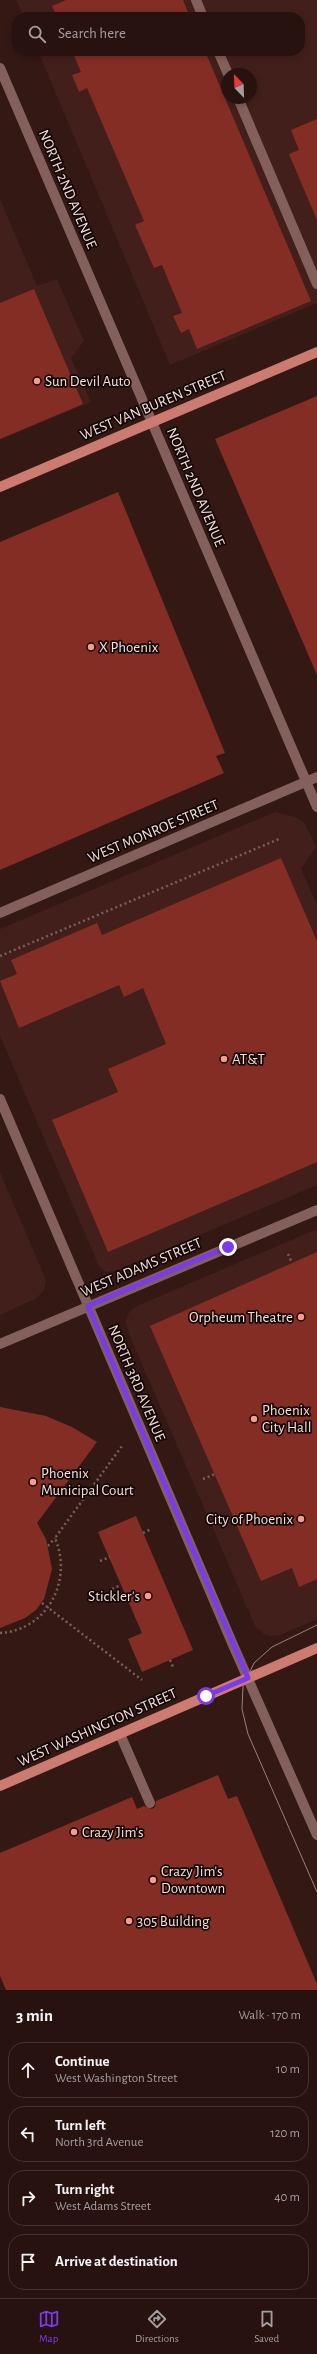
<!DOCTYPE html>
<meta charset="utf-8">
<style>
body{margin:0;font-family:"Alegreya Sans",sans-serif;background:#33201d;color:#f1f3f6}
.compass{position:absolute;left:221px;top:68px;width:36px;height:36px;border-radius:50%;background:#27120f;box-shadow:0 2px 6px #0003;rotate:337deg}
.stop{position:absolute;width:12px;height:12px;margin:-9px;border:3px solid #7c3aed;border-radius:50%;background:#fff}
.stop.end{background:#7c3aed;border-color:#fff;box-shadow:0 1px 4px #0008}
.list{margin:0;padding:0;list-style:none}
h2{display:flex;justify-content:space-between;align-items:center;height:52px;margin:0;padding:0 16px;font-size:17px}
h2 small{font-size:13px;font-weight:400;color:#a49e9e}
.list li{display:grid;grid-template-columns:26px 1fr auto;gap:12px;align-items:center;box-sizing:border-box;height:56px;margin:0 8px 8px;padding:0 8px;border:1px solid #43322f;border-radius:16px}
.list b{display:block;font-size:15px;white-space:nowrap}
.list p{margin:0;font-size:13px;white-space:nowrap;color:#a49e9e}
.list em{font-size:13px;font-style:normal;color:#a49e9e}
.icon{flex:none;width:22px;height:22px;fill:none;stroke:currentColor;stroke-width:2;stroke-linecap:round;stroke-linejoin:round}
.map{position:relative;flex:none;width:317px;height:1990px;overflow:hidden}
.search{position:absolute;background:#27120f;box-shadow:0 2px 6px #0003;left:12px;right:12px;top:12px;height:44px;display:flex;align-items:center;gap:10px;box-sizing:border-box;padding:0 14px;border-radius:16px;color:#a49e9e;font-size:15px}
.sheet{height:308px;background:#27120f}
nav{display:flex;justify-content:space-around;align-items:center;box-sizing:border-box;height:56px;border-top:1px solid #43322f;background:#27120f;font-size:11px;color:#a49e9e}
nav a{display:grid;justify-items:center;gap:2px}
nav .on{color:#7c3aed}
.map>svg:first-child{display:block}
</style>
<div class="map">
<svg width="317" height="1990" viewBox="0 0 317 1990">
<rect width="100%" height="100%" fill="#341814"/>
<path fill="#421f1a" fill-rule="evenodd" d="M 16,0 L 317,0 L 317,303 L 170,365 L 38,51 L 300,51 L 300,17 L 24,17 ZM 227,74 L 251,74 L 251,98 L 227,98 Z
M 0,199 L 37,286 L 57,279 L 84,341 L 71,358 L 91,402 L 0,440 Z
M 275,812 L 298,818 L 305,824 L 316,847 L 301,869 L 317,905 L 317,1185 L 118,1270 L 106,1272 L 99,1266 L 0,1036 L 0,929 Z
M 0,1172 L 46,1280 L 44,1291 L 35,1299 L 0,1315 Z
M 317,1229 L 317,1619 L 280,1635 L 270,1636 L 264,1634 L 255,1626 L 129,1334 L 126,1321 L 129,1312 L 139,1305 Z"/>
<path fill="#832d25" d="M 66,0 L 183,0 L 190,17 L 57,17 L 52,6 Z
M 72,51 L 205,51 L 311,301 L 197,349 L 189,329 L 181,333 L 173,316 L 182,313 L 162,265 L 154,268 L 135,225 L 144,221 L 87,88 L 79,92 L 72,75 L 81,72 Z
M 317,119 L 317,220 L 289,154 L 299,150 L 291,130 Z
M 34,289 L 83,404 L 0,439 L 0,303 Z
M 317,396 L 317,675 L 215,439 Z
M 118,492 L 225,753 L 216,756 L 224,773 L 0,870 L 0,542 Z
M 281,858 L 317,941 L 317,1162 L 108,1252 L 52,1120 L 118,1092 L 108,1069 L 166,1044 L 143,988 L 124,997 L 119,985 L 19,1028 L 0,981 L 17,974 L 11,960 L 97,923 L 102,935 Z
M 317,1252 L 317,1579 L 299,1587 L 292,1568 L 261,1581 L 150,1326 Z
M 0,1407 L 46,1416 L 72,1427 L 97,1442 L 37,1523 L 46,1539 L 52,1569 L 44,1599 L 36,1610 L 25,1618 L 0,1628 Z
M 136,1516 L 193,1650 L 142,1672 L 128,1639 L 142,1633 L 98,1532 Z
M 218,1775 L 228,1799 L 237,1796 L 317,1984 L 317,1990 L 6,1990 L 0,1976 L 0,1853 L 132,1797 L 137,1809 L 144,1806 L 152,1809 L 155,1807 L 156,1801 Z"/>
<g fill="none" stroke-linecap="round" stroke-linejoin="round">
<path stroke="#785f5b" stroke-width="2.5" stroke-dasharray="2 3" stroke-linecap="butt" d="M 0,956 L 279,839
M 288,1254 L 292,1263
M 203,1479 L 215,1474
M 143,1533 L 151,1529
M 48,1546 L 55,1538
M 100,1561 L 110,1557
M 112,1589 L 121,1585
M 42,1603 L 142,1680
M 0,1633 C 48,1630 73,1580 55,1538 L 122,1446
M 170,1660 L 173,1667"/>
<path stroke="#83605b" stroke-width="10" d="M 196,0 L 203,17
M 218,51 L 228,74
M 0,68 L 317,807
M 238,98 L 317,284
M 0,913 L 317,777
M 0,1099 L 233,1645 L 317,1835
M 0,1344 L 317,1210
M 120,1734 L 150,1803"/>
<path stroke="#cc7b70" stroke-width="10" d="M 0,487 L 317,352
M 0,1786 L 317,1648"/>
<path stroke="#99807d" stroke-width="1" d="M 317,1625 L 272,1647 L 254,1663 L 243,1687 L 242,1709 L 248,1734 L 317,1892"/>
</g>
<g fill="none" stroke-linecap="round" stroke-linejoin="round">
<path stroke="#7c3aed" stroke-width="5" d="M 206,1696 L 248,1678 L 88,1306 L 228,1247"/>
</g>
<g fill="#f59c90" stroke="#130706" stroke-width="1.5">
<circle cx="37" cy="381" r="4"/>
<circle cx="91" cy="647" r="4"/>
<circle cx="224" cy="1059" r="4"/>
<circle cx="301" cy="1317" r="4"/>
<circle cx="254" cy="1419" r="4"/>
<circle cx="33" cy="1482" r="4"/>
<circle cx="301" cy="1519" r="4"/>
<circle cx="148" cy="1596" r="4"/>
<circle cx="74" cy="1832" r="4"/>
<circle cx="153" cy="1880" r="4"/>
<circle cx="129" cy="1921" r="4"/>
</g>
<g text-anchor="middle" stroke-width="3.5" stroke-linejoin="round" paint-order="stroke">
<g font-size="15" fill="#f4dfdc" stroke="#130706">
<text transform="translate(68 189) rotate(67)" y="5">NORTH 2ND AVENUE</text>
<text transform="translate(153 405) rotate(-23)" y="5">WEST VAN BUREN STREET</text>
<text transform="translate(196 487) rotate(67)" y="5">NORTH 2ND AVENUE</text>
<text transform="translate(153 831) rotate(-23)" y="5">WEST MONROE STREET</text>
<text transform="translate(141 1267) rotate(-23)" y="5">WEST ADAMS STREET</text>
<text transform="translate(137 1383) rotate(67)" y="5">NORTH 3RD AVENUE</text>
<text transform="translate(97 1727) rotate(-24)" y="5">WEST WASHINGTON STREET</text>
</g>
<g font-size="15" fill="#f4dfdc" stroke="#130706" text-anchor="start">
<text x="45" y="386">Sun Devil Auto</text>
<text x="99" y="652">X Phoenix</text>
<text x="232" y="1064">AT&amp;T</text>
<text x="293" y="1322" text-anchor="end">Orpheum Theatre</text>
<text x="262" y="1415">Phoenix<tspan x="262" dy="17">City Hall</tspan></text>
<text x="41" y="1478">Phoenix<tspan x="41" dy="17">Municipal Court</tspan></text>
<text x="293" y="1524" text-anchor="end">City of Phoenix</text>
<text x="140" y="1601" text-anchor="end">Stickler's</text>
<text x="82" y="1837">Crazy Jim's</text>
<text x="161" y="1876">Crazy Jim's<tspan x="161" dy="17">Downtown</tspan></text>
<text x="137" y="1926">305 Building</text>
</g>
</g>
</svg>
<svg class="compass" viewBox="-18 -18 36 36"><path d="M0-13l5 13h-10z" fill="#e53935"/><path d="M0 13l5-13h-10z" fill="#a49e9e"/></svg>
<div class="stop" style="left:206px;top:1696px"></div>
<div class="stop end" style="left:228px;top:1247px"></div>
<div class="search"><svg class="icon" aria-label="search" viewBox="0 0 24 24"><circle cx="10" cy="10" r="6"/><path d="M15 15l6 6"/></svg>Search here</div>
</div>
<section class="sheet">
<h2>3 min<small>Walk · 170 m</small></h2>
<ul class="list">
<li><svg class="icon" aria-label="ahead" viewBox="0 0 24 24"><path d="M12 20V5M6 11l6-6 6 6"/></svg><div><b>Continue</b><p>West Washington Street</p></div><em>10 m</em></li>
<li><svg class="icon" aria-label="left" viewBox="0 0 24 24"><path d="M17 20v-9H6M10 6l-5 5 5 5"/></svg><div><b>Turn left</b><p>North 3rd Avenue</p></div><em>120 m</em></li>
<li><svg class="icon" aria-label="right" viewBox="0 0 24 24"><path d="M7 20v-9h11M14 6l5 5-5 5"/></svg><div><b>Turn right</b><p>West Adams Street</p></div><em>40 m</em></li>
<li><svg class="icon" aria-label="arrive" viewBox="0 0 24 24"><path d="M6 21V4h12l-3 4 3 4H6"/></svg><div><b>Arrive at destination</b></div></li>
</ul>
</section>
<nav>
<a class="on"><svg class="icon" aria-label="map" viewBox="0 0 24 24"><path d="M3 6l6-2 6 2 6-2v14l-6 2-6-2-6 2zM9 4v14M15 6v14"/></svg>Map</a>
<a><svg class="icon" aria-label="directions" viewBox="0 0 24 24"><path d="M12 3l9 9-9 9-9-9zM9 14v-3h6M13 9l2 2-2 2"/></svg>Directions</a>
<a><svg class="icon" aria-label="saved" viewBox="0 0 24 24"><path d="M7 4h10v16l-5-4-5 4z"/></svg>Saved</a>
</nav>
